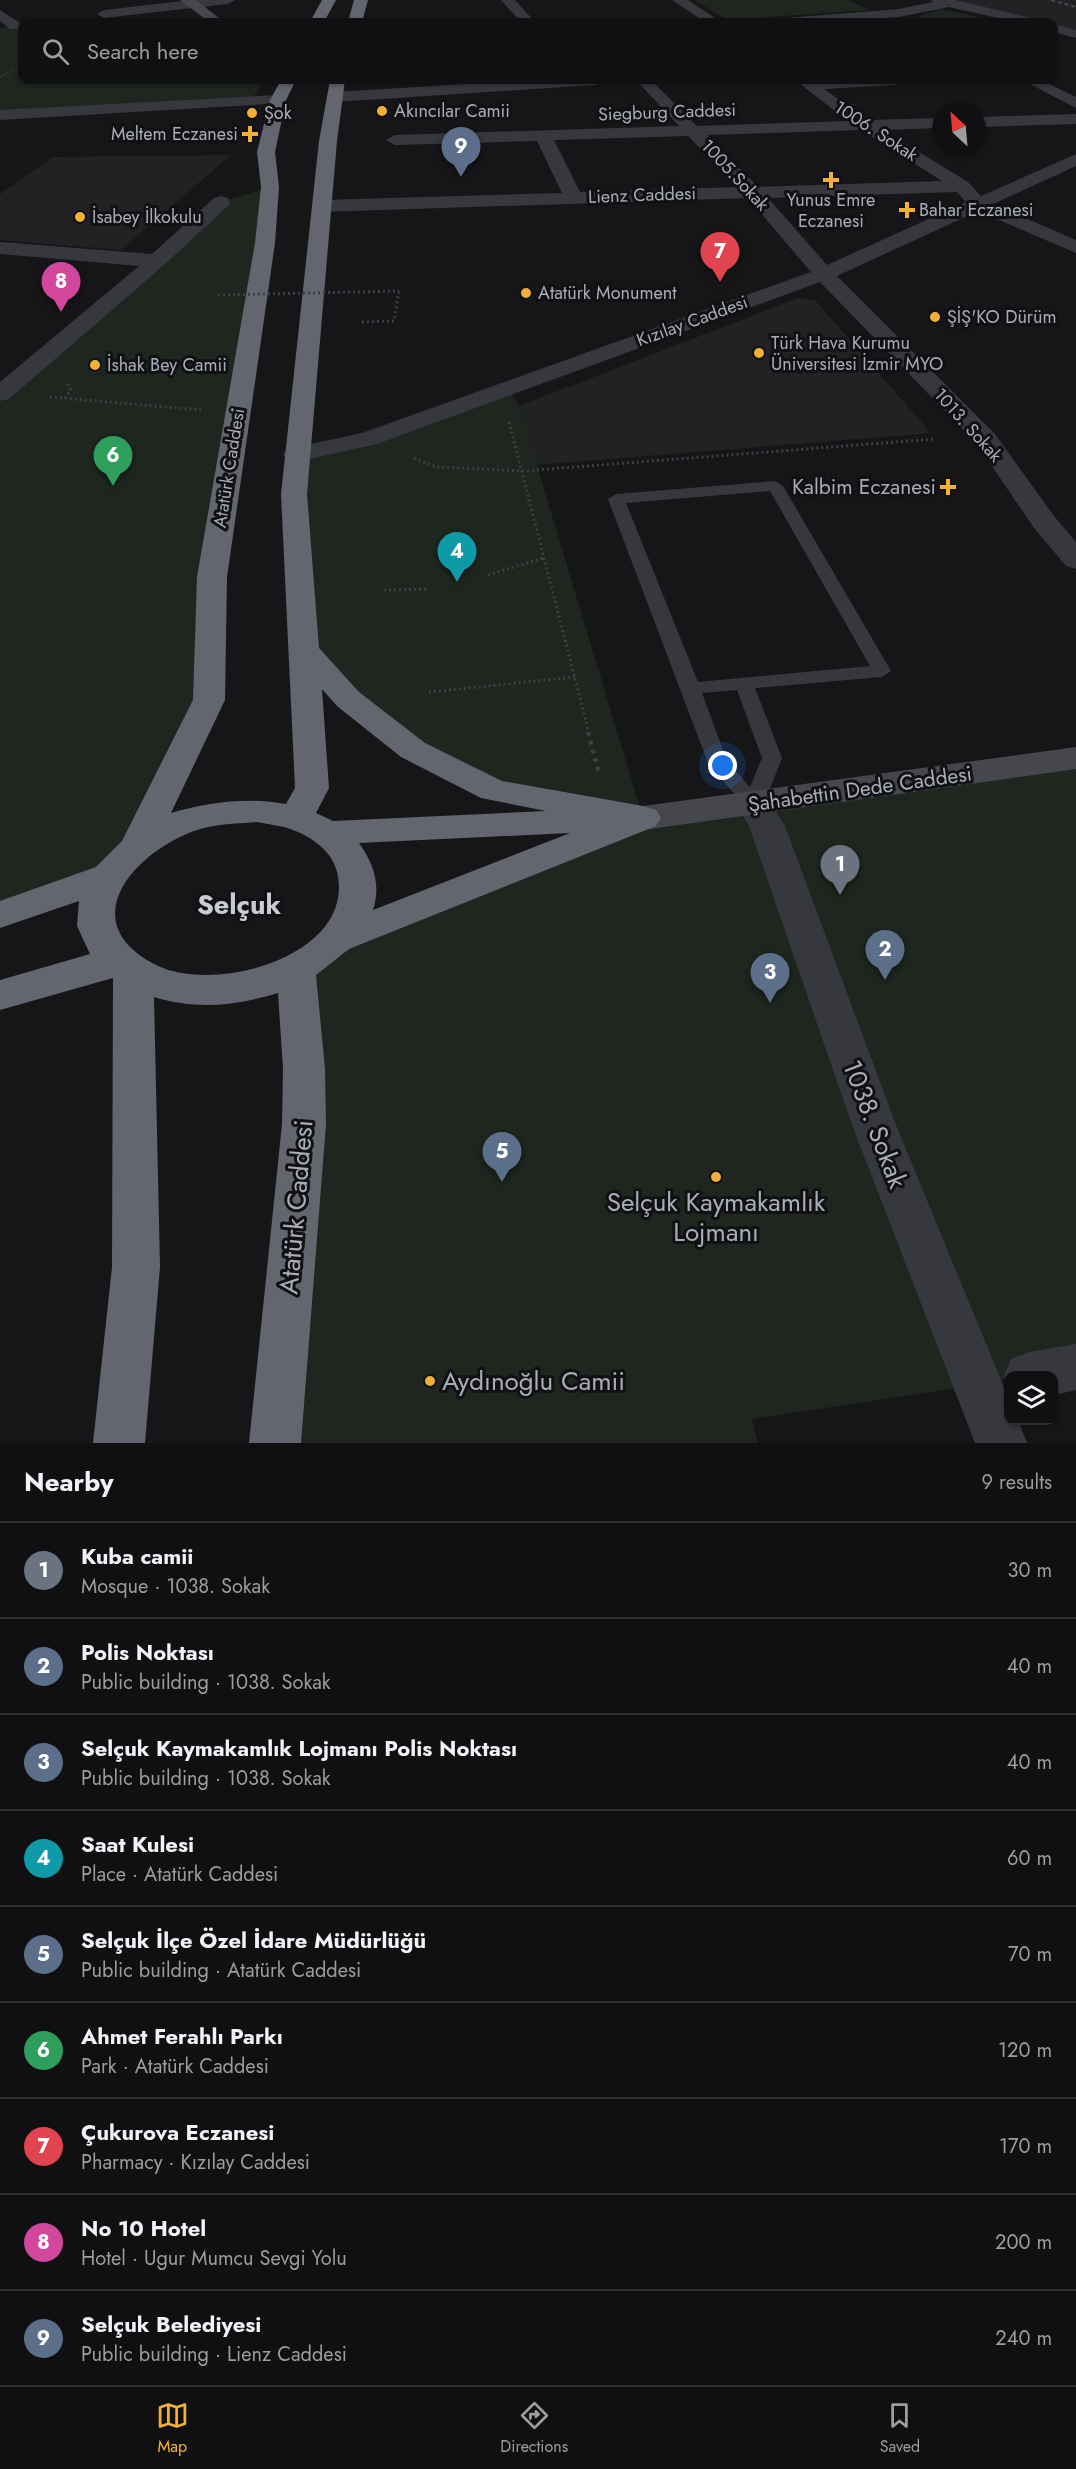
<!DOCTYPE html>
<meta charset="utf-8">
<style>
body{margin:0;font-family:Jost,sans-serif;background:#1e1e20;color:#f1f3f6}
.controls{position:absolute;right:18px;bottom:18px;display:grid;overflow:hidden;border-radius:12px;box-shadow:0 2px 4px #0004}
.controls button{width:54px;height:54px;display:grid;place-items:center;padding:0;border:0;border-bottom:2px solid #303032;background:#101012;color:#f1f3f6;font:30px sans-serif}
.compass{position:absolute;left:932px;top:102px;width:54px;height:54px;border-radius:50%;background:#101012;box-shadow:0 2px 4px #0004;rotate:334deg}
.you{position:absolute;left:723px;top:766px;width:21px;height:21px;margin:-15px;border:4px solid #fff;border-radius:50%;background:#1a73e8;box-shadow:0 0 0 9px #1a73e833}
.badge{display:grid;place-items:center;width:39px;height:39px;border-radius:50%;background:#f2b134;color:#fff;font-size:20px;font-weight:700}
.pin{position:absolute;translate:-50% -50px;filter:drop-shadow(0 2px 3px #0008)}
.pin::after{content:'';position:absolute;top:32px;width:21px;height:18px;background:inherit;clip-path:polygon(0 0,100% 0,50% 100%)}
.list{margin:0;padding:0;list-style:none}
h2{display:flex;justify-content:space-between;align-items:center;height:78px;margin:0;padding:0 24px;font-size:26px}
h2 small{font-size:20px;font-weight:400;color:#9c9d9f}
.list li{display:grid;grid-template-columns:39px 1fr auto;gap:18px;align-items:center;box-sizing:border-box;height:96px;padding:0 24px;border-top:2px solid #303032}
.list b{display:block;font-size:22px;white-space:nowrap}
.list p{margin:0;font-size:20px;white-space:nowrap;color:#9c9d9f}
.list em{font-size:20px;font-style:normal;color:#9c9d9f}
.icon{flex:none;width:33px;height:33px;fill:none;stroke:currentColor;stroke-width:2;stroke-linecap:round;stroke-linejoin:round}
.map{position:relative;flex:none;width:1076px;height:1443px;overflow:hidden}
.search{position:absolute;background:#101012;box-shadow:0 2px 4px #0004;left:18px;right:18px;top:18px;height:66px;display:flex;align-items:center;gap:15px;box-sizing:border-box;padding:0 21px;border-radius:12px;color:#9c9d9f;font-size:22px}
.sheet{height:942px;background:#101012}
nav{display:flex;justify-content:space-around;align-items:center;box-sizing:border-box;height:84px;border-top:2px solid #303032;background:#101012;font-size:16px;color:#9c9d9f}
nav a{display:grid;justify-items:center;gap:3px}
nav .on{color:#f2b134}
.map>svg:first-child{display:block}
</style>
<div class="map">
<svg width="1076" height="1443" viewBox="0 0 1076 1443">
<rect width="100%" height="100%" fill="#161618"/>
<path fill="#222225" d="M 952,0 L 1076,0 L 1076,35 L 1054,29 L 1054,22 L 1028,22 Z
M 231,155 L 121,250 L 0,240 L 0,194 L 53,157 Z
M 798,298 L 815,300 L 931,433 L 535,465 L 519,406 Z"/>
<path fill="#1e261f" d="M 694,0 L 849,0 L 870,10 L 727,20 Z
M 941,9 L 983,18 L 982,21 L 935,22 L 918,16 Z
M 15,26 L 22,30 L 22,80 L 262,80 L 253,99 L 0,111 L 0,28 Z
M 270,187 L 209,700 L 121,860 L 0,915 L 0,394 L 221,202 Z
M 508,387 L 519,406 L 643,818 L 1076,758 L 1076,1367 L 1008,1376 L 1008,1379 L 978,1385 L 752,1419 L 758,1443 L 275,1443 L 296,970 L 642,819 L 493,790 L 413,750 L 305,651 L 296,454 Z"/>
<g fill="none" stroke-linecap="round" stroke-linejoin="round">
<path stroke="#3d3f44" stroke-width="1.5" stroke-dasharray="1.5 2" stroke-linecap="butt" d="M 0,77 L 22,66"/>
<path stroke="#3d3f44" stroke-width="3" stroke-dasharray="2 3" stroke-linecap="butt" d="M 362,322 L 394,321 L 399,291
M 50,397 L 201,410
M 65,398 L 71,390 L 68,384
M 509,422 L 589,733
M 414,458 L 436,467 L 523,471 L 935,439
M 488,575 L 543,558
M 384,590 L 426,589
M 429,692 L 575,677"/>
<path stroke="#3d3f44" stroke-width="4.5" stroke-dasharray="4 5" stroke-linecap="butt" d="M 588,732 L 599,773"/>
<path fill="#37383d" fill-rule="evenodd" d="M 775,481 L 783,486 L 891,671 L 882,677 L 755,688 L 782,758 L 764,804 L 761,809 L 747,809 L 708,763 L 608,499 L 616,494 ZM 770,491 L 870,666 L 698,682 L 626,503 ZM 737,690 L 762,758 L 750,787 L 727,761 L 702,693 Z"/>
<path fill="#37383d" fill-rule="evenodd" d="M 192,0 L 235,0 L 228,4 L 104,18 L 97,14 L 104,10 Z
M 501,0 L 515,0 L 535,22 L 521,22 Z
M 672,0 L 688,0 L 721,22 L 705,22 Z
M 931,0 L 955,0 L 1035,19 L 1037,22 L 1015,22 L 949,7 L 899,17 L 832,22 L 779,22 L 786,18 L 899,9 L 933,2 Z
M 0,10 L 20,23 L 20,29 L 10,29 L 0,21 Z
M 1054,24 L 1076,30 L 1076,38 L 1054,32 Z
M 531,80 L 603,80 L 595,85 L 335,102 L 327,97 L 335,92 Z
M 636,80 L 651,80 L 697,126 L 848,121 L 795,80 L 902,80 L 895,85 L 824,89 L 868,120 L 941,118 L 941,128 L 883,130 L 968,182 L 981,196 L 1076,154 L 1076,166 L 993,204 L 1076,240 L 1076,253 L 978,211 L 837,276 L 995,434 L 1054,516 L 1076,542 L 1076,569 L 1066,566 L 1034,528 L 977,444 L 820,282 L 377,444 L 296,462 L 287,459 L 283,454 L 287,449 L 362,433 L 811,272 L 748,198 L 322,212 L 313,206 L 322,200 L 562,193 L 537,141 L 395,145 L 386,140 L 395,135 L 679,126 ZM 861,130 L 942,181 L 758,187 L 707,135 ZM 688,136 L 738,187 L 580,192 L 554,140 ZM 957,192 L 966,202 L 827,265 L 768,198 Z
M 1022,80 L 1041,80 L 1076,97 L 1076,108 Z
M 278,95 L 286,100 L 284,103 L 0,120 L 0,110 Z
M 1076,114 L 1076,124 L 977,127 L 977,117 Z
M 221,196 L 228,198 L 230,202 L 228,206 L 164,265 L 9,399 L 0,401 L 0,382 L 139,266 L 0,254 L 0,242 L 152,254 L 214,198 Z
M 754,793 L 766,796 L 785,826 L 896,1125 L 1008,1397 L 1008,1420 L 1018,1420 L 1027,1443 L 975,1443 L 852,1125 L 749,826 L 736,804 L 742,796 Z
M 1076,1344 L 1076,1390 L 1054,1395 L 1054,1376 L 1008,1376 L 1008,1387 L 1004,1376 L 1011,1359 L 1029,1352 Z"/>
<path fill="#45474d" fill-rule="evenodd" d="M 180,0 L 196,0 L 224,22 L 209,22 Z
M 1076,747 L 1076,769 L 643,830 L 630,826 L 625,818 L 630,810 L 643,806 Z"/>
<path fill="#63666e" fill-rule="evenodd" d="M 322,0 L 336,0 L 324,22 L 310,22 Z
M 354,0 L 368,0 L 362,22 L 348,22 Z
M 281,80 L 296,80 L 286,100 L 275,152 L 279,187 L 275,243 L 227,577 L 225,700 L 171,813 C 209,802 247,797 286,804 L 295,788 L 281,494 L 319,141 L 330,80 L 345,80 L 337,141 L 307,494 L 319,648 L 359,692 L 425,743 L 502,781 L 643,806 L 656,810 L 661,818 L 656,826 L 349,949 L 316,975 L 325,1069 L 326,1124 L 301,1443 L 249,1443 L 282,1124 L 283,1069 L 278,993 C 235,1006 196,1010 154,997 L 160,1267 L 145,1443 L 93,1443 L 112,1267 L 113,978 L 0,1010 L 0,980 L 90,954 L 77,926 L 79,901 L 0,928 L 0,901 L 96,867 L 122,841 L 193,700 L 197,577 L 255,243 L 261,187 L 257,152 L 270,100 ZM 322,689 L 337,706 L 401,757 L 481,798 L 546,811 L 333,821 L 316,813 L 329,788 ZM 257,822 C 266,824 275,825 284,827 C 306,833 332,849 337,872 C 357,955 216,995 156,965 C 73,923 132,854 194,831 C 213,824 236,824 257,822 ZM 570,833 L 373,910 C 381,885 374,864 359,843 Z"/>
<path stroke="#4a4c52" stroke-width="2" stroke-dasharray="4 3" stroke-linecap="butt" d="M 1051,0 L 1076,7"/>
<path stroke="#3d3f44" stroke-width="3" stroke-dasharray="2 3" stroke-linecap="butt" d="M 218,295 L 399,291"/>
</g>
<g fill="#f2b134" stroke="#111113" stroke-width="2">
<circle cx="382" cy="111" r="6"/>
<circle cx="252" cy="113" r="6"/>
<path d="M247 125h6v6h6v6h-6v6h-6v-6h-6v-6h6z"/>
<path d="M828 171h6v6h6v6h-6v6h-6v-6h-6v-6h6z"/>
<path d="M904 201h6v6h6v6h-6v6h-6v-6h-6v-6h6z"/>
<circle cx="80" cy="217" r="6"/>
<circle cx="526" cy="293" r="6"/>
<circle cx="935" cy="317" r="6"/>
<circle cx="759" cy="353" r="6"/>
<circle cx="95" cy="365" r="6"/>
<path d="M945 478h6v6h6v6h-6v6h-6v-6h-6v-6h6z"/>
<circle cx="716" cy="1177" r="6"/>
<circle cx="430" cy="1381" r="6"/>
</g>
<g text-anchor="middle" stroke-width="6" stroke-linejoin="round" paint-order="stroke">
<g font-size="18" fill="#a8adb8" stroke="#111113" text-anchor="start">
<text x="394" y="117">Akıncılar Camii</text>
<text x="264" y="119">Şok</text>
<text x="238" y="140" text-anchor="end">Meltem Eczanesi</text>
<text x="831" y="206" text-anchor="middle">Yunus Emre<tspan x="831" dy="21">Eczanesi</tspan></text>
<text x="919" y="216">Bahar Eczanesi</text>
<text x="92" y="223">İsabey İlkokulu</text>
<text x="538" y="299">Atatürk Monument</text>
<text x="947" y="323">ŞİŞ'KO Dürüm</text>
<text x="771" y="349">Türk Hava Kurumu<tspan x="771" dy="21">Üniversitesi İzmir MYO</tspan></text>
<text x="107" y="371">İshak Bey Camii</text>
</g>
<g font-size="18" fill="#a8adb8" stroke="#111113">
<text transform="translate(667 112) rotate(-2)" y="6">Siegburg Caddesi</text>
<text transform="translate(876 131) rotate(33)" y="6">1006. Sokak</text>
<text transform="translate(735 175) rotate(47)" y="6">1005.Sokak</text>
<text transform="translate(642 195) rotate(-2)" y="6">Lienz Caddesi</text>
<text transform="translate(692 321) rotate(-20)" y="6">Kızılay Caddesi</text>
<text transform="translate(968 425) rotate(48)" y="6">1013. Sokak</text>
<text transform="translate(229 468) rotate(-81)" y="6">Atatürk Caddesi</text>
</g>
<g font-size="21" fill="#a8adb8" stroke="#111113" text-anchor="end">
<text x="936" y="494">Kalbim Eczanesi</text>
</g>
<g font-size="21" fill="#a8adb8" stroke="#111113">
<text transform="translate(860 789) rotate(-8)" y="7">Şahabettin Dede Caddesi</text>
</g>
<g font-size="26" fill="#a8adb8" stroke="#111113">
<text transform="translate(875 1124) rotate(69)" y="9">1038. Sokak</text>
<text transform="translate(296 1207) rotate(-85)" y="9">Atatürk Caddesi</text>
</g>
<g font-size="26" fill="#a8adb8" stroke="#111113">
<text x="716" y="1211">Selçuk Kaymakamlık<tspan x="716" dy="30">Lojmanı</tspan></text>
<text x="442" y="1390" text-anchor="start">Aydınoğlu Camii</text>
</g>
<g font-size="27" font-weight="bold" fill="#c9ccd4" stroke="#111113">
<text x="239" y="914">Selçuk</text>
</g>
</g>
</svg>
<div class="controls">
<button><svg class="icon" aria-label="layers" viewBox="0 0 24 24"><path d="M12 4l9 5-9 5-9-5zM3 14l9 5 9-5"/></svg></button>
</div>
<svg class="compass" viewBox="-18 -18 36 36"><path d="M0-13l5 13h-10z" fill="#e53935"/><path d="M0 13l5-13h-10z" fill="#9c9d9f"/></svg>
<div class="you"></div>
<div class="pin badge" style="left:840px;top:895px;background:#6b7280">1</div>
<div class="pin badge" style="left:885px;top:980px;background:#5c6f8a">2</div>
<div class="pin badge" style="left:770px;top:1003px;background:#5c6f8a">3</div>
<div class="pin badge" style="left:457px;top:582px;background:#0f9aa8">4</div>
<div class="pin badge" style="left:502px;top:1182px;background:#5c6f8a">5</div>
<div class="pin badge" style="left:113px;top:486px;background:#2e9e5b">6</div>
<div class="pin badge" style="left:720px;top:282px;background:#e0444e">7</div>
<div class="pin badge" style="left:61px;top:312px;background:#d1479c">8</div>
<div class="pin badge" style="left:461px;top:177px;background:#5c6f8a">9</div>
<div class="search"><svg class="icon" aria-label="search" viewBox="0 0 24 24"><circle cx="10" cy="10" r="6"/><path d="M15 15l6 6"/></svg>Search here</div>
</div>
<section class="sheet">
<h2>Nearby<small>9 results</small></h2>
<ul class="list">
<li><span class="badge" style="background:#6b7280">1</span><div><b>Kuba camii</b><p>Mosque · 1038. Sokak</p></div><em>30 m</em></li>
<li><span class="badge" style="background:#5c6f8a">2</span><div><b>Polis Noktası</b><p>Public building · 1038. Sokak</p></div><em>40 m</em></li>
<li><span class="badge" style="background:#5c6f8a">3</span><div><b>Selçuk Kaymakamlık Lojmanı Polis Noktası</b><p>Public building · 1038. Sokak</p></div><em>40 m</em></li>
<li><span class="badge" style="background:#0f9aa8">4</span><div><b>Saat Kulesi</b><p>Place · Atatürk Caddesi</p></div><em>60 m</em></li>
<li><span class="badge" style="background:#5c6f8a">5</span><div><b>Selçuk İlçe Özel İdare Müdürlüğü</b><p>Public building · Atatürk Caddesi</p></div><em>70 m</em></li>
<li><span class="badge" style="background:#2e9e5b">6</span><div><b>Ahmet Ferahlı Parkı</b><p>Park · Atatürk Caddesi</p></div><em>120 m</em></li>
<li><span class="badge" style="background:#e0444e">7</span><div><b>Çukurova Eczanesi</b><p>Pharmacy · Kızılay Caddesi</p></div><em>170 m</em></li>
<li><span class="badge" style="background:#d1479c">8</span><div><b>No 10 Hotel</b><p>Hotel · Ugur Mumcu Sevgi Yolu</p></div><em>200 m</em></li>
<li><span class="badge" style="background:#5c6f8a">9</span><div><b>Selçuk Belediyesi</b><p>Public building · Lienz Caddesi</p></div><em>240 m</em></li>
</ul>
</section>
<nav>
<a class="on"><svg class="icon" aria-label="map" viewBox="0 0 24 24"><path d="M3 6l6-2 6 2 6-2v14l-6 2-6-2-6 2zM9 4v14M15 6v14"/></svg>Map</a>
<a><svg class="icon" aria-label="directions" viewBox="0 0 24 24"><path d="M12 3l9 9-9 9-9-9zM9 14v-3h6M13 9l2 2-2 2"/></svg>Directions</a>
<a><svg class="icon" aria-label="saved" viewBox="0 0 24 24"><path d="M7 4h10v16l-5-4-5 4z"/></svg>Saved</a>
</nav>
